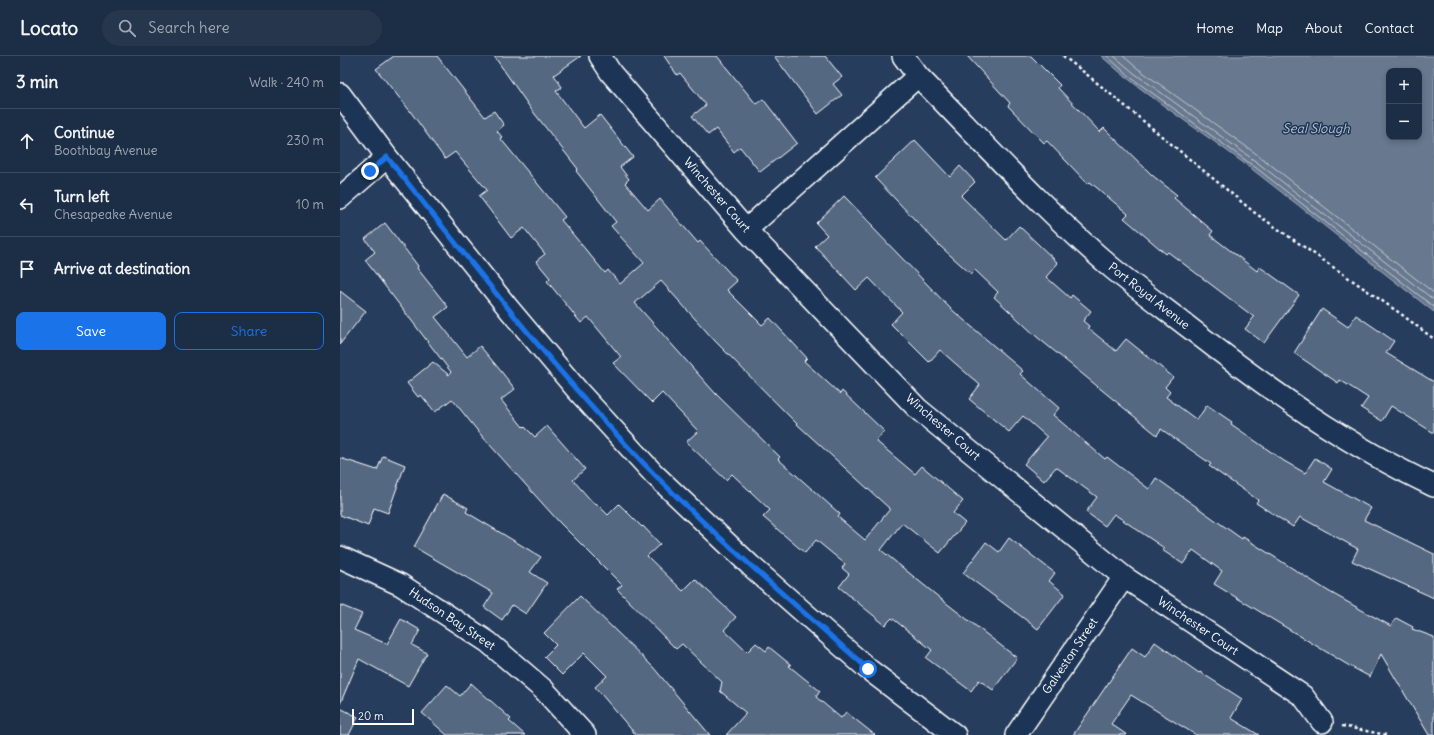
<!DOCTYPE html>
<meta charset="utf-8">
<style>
body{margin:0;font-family:Delius,sans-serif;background:#25364d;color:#f1f3f6}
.controls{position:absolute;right:12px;top:12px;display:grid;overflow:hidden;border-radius:8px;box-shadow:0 2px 6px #0003}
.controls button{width:36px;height:36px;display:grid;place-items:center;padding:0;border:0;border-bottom:1px solid #3a4a5f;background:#1c2e46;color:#f1f3f6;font:20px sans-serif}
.scale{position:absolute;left:12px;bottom:10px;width:62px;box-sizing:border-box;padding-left:4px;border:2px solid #fff;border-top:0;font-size:11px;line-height:14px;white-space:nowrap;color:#fff;-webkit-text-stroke:3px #1d3557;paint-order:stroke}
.stop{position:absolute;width:12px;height:12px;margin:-9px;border:3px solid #1a73e8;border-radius:50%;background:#fff}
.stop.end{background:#1a73e8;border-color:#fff;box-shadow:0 1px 4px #0008}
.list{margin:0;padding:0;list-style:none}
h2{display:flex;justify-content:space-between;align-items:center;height:52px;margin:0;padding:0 16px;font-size:17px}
h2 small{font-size:13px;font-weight:400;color:#a0a8b3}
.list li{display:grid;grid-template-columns:26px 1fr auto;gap:12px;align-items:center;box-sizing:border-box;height:64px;padding:0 16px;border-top:1px solid #3a4a5f}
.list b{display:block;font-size:15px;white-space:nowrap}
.list p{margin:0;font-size:13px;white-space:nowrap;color:#a0a8b3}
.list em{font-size:13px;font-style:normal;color:#a0a8b3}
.actions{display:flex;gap:8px;padding:12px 16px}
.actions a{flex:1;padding:9px 0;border:1px solid #1a73e8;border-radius:8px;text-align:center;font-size:14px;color:#1a73e8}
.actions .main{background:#1a73e8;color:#fff}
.icon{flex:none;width:22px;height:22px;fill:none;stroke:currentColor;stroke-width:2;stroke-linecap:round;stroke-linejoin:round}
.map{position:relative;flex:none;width:1094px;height:679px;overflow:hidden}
header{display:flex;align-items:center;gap:24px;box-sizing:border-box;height:56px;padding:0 20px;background:#1c2e46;border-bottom:1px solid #3a4a5f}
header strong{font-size:19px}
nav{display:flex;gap:22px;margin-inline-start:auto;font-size:14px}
.search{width:280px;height:36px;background:#25364d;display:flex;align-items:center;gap:10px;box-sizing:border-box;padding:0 14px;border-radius:22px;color:#a0a8b3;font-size:15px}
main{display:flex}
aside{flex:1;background:#1c2e46}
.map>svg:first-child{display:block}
</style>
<header>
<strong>Locato</strong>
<div class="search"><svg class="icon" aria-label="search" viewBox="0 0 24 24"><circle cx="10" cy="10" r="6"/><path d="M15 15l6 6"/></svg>Search here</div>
<nav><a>Home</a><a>Map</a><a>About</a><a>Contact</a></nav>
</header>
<main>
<aside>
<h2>3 min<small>Walk · 240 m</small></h2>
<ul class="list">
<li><svg class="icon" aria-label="ahead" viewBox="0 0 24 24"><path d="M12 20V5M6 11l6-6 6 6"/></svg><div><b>Continue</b><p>Boothbay Avenue</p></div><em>230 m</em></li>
<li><svg class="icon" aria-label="left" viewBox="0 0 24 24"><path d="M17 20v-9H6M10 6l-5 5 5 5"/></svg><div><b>Turn left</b><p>Chesapeake Avenue</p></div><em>10 m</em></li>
<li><svg class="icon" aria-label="arrive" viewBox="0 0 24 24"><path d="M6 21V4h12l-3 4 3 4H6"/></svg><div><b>Arrive at destination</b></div></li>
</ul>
<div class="actions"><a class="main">Save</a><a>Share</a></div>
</aside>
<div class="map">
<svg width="1094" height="679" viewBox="0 0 1094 679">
<rect width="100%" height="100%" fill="#263d5e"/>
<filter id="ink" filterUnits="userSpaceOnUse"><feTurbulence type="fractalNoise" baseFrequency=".025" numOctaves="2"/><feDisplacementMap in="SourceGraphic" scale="8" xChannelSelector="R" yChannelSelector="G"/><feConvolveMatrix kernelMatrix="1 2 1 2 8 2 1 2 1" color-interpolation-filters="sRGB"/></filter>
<g filter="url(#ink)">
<path fill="#67788e" stroke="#a4aebb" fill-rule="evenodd" d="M 761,0 L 1094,0 L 1094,256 C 1033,209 974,161 913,114 C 863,76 808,42 761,0 ZM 1049,15 L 1079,15 L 1079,81 L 1049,81 Z"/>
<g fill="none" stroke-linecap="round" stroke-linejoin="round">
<path stroke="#c2c9d2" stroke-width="1" d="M 767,0 L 790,21 L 915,111 L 1094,251
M 774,0 L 794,17 L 918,107 L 1094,244
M 783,0 L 797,12 L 922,102 L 1094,237"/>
</g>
<path fill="#556781" stroke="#fff" fill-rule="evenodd" d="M 54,0 L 97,0 L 145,61 L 154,55 L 164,69 L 157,75 L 162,81 L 160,82 L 225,161 L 221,164 L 265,217 L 268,214 L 280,228 L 304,207 L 271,170 L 276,166 L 236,115 L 238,113 L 191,53 L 154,0 L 241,0 L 214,19 L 222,31 L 216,35 L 244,72 L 260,59 L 278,82 L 293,101 L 280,111 L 289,123 L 285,127 L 308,154 L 320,143 L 358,187 L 360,185 L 397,225 L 387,234 L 422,269 L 430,262 L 467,302 L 464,305 L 500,338 L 502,335 L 544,375 L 536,385 L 575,418 L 582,410 L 623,445 L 613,457 L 625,467 L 600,497 L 562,467 L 541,494 L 601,543 L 677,602 L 653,634 L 639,624 L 631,635 L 586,602 L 592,594 L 552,562 L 545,569 L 499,531 L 509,518 L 502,512 L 505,508 L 476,484 L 465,497 L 423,461 L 430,454 L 392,418 L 386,424 L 346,386 L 358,375 L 322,337 L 312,347 L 273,307 L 281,301 L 248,261 L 241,267 L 207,225 L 210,222 L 196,205 L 205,198 L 184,172 L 171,182 L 139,140 L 147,134 L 115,96 L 105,103 L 70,55 L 36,13 ZM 321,225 L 375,285 L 459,370 L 550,453 L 525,484 L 498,461 L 500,458 L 438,403 L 440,401 L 375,337 L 295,247 Z
M 324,0 L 377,0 L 416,48 L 423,43 L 457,87 L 420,116 L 400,91 L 394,96 L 376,73 L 368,79 L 352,60 L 366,49 L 340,17 L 337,19 Z
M 434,0 L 485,0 L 502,21 L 493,28 L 502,39 L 478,58 Z
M 627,0 L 691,0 L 720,29 L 718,32 L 760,76 L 764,72 L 812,119 L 837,139 L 834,142 L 873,175 L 870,179 L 917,215 L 920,211 L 959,239 L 924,287 L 905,273 L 914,261 L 828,196 L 826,198 L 784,162 L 788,158 L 750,126 L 748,128 L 707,85 L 704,87 L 668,50 L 670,47 Z
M 575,84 L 610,121 L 620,110 L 635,126 L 621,140 L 666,184 L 679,170 L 718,207 L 706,221 L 730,242 L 732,239 L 751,255 L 743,265 L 749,270 L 748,272 L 776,295 L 786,283 L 833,321 L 825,331 L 830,336 L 826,341 L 857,364 L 867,349 L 892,366 L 891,368 L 944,405 L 965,417 L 975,402 L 992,413 L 984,426 L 1031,452 L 1024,464 L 1094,498 L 1094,542 L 1012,505 L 1018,493 L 960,461 L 953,471 L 916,447 L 918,444 L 869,410 L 871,408 L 821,373 L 817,379 L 697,281 L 654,241 L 658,236 L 635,214 L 631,218 L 600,190 L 535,122 Z
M 504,140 L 533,170 L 532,171 L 610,252 L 683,315 L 680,318 L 719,352 L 713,359 L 765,403 L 767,401 L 809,433 L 816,422 L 902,483 L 903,481 L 988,535 L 1027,557 L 1051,570 L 1056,562 L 1073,571 L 1072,573 L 1094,581 L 1094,679 L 1089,679 L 1041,598 L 1030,621 L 1008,609 L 874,528 L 882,515 L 853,494 L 843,508 L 822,494 L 824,492 L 774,458 L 765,470 L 746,456 L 757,441 L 716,411 L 704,425 L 684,408 L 707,381 L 683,360 L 669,376 L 647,358 L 629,343 L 640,329 L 600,294 L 589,306 L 551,268 L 562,256 L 529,222 L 516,234 L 475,190 L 487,179 L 476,167 Z
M 45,167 L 78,210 L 77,212 L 108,251 L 95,261 L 127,301 L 140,290 L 160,314 L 175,333 L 161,344 L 183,371 L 184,370 L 195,381 L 207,370 L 245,413 L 233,424 L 255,449 L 256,447 L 268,459 L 279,448 L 302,471 L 303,470 L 320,488 L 307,500 L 343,535 L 355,523 L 396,561 L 384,574 L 407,596 L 416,587 L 426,595 L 429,591 L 451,609 L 449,610 L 480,635 L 476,641 L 501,662 L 506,656 L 535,679 L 386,679 L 406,657 L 380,635 L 382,626 L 342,588 L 336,593 L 277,533 L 282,529 L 220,467 L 141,379 L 112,343 L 95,356 L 81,339 L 78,341 L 67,327 L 93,306 L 109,319 L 111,316 L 25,204 L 35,196 L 25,183 Z
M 0,235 L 26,255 L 0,288 Z
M 982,253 L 1008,271 L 1016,259 L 1054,285 L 1046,297 L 1094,326 L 1094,377 L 1051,350 L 1042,365 L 1021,352 L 1028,342 L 1000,324 L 998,327 L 954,297 Z
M 43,400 L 65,409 L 48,457 L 34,452 L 28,470 L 0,459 L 0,402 L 37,414 Z
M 103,438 L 128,452 L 126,456 L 201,501 L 190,516 L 207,527 L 186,558 L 172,549 L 162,564 L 144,551 L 153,537 L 74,491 Z
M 669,482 L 715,517 L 709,525 L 725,538 L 698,573 L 623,517 L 646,486 L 659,496 Z
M 240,540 L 313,611 L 370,679 L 296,679 L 255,631 L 267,620 L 244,597 L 222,619 L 204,601 L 216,589 L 204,577 Z
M 0,549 L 22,558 L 14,574 L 47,588 L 61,563 L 80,574 L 72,589 L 87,597 L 68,630 L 19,603 L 0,648 Z
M 815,586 L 859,617 L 860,616 L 902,643 L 891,662 L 919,679 L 856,679 L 791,639 L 771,668 L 787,679 L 733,679 L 792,592 L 805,601 Z
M 131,627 L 171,663 L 169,665 L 185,679 L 107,679 L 82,657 L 107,629 L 120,640 Z
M 0,652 L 18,661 L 9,679 L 0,679 Z"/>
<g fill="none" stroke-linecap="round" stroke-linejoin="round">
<g stroke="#fff" stroke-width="24">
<path id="street" d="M 260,0 L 271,17 L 406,174 L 578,353 L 784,521 L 963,640 L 982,666
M 563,0 L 578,20 C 642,85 703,153 772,212 C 798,233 825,253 851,273 C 928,333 1006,389 1094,430
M 0,38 L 47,101 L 169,253 L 238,335 L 314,418 L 411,510 L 528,613 L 615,679
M 0,142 L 47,101
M 406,174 L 578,20
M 0,501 L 61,529 L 148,586 L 204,634 L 245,679
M 676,679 L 784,521"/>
</g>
<path stroke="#fff" stroke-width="2.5" stroke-dasharray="3 3" stroke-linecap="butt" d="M 723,0 L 745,17 L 915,157 L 1061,258 L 1094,283
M 1002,670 L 1046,679"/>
<use href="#street" stroke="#1d3557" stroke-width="21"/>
</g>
</g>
<g fill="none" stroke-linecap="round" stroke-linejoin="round" filter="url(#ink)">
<path stroke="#1a73e8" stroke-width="5" d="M 30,115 L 47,101 C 133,208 217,319 314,418 C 382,487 456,549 528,613"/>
</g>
<g text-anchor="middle" stroke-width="3" stroke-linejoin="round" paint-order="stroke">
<g font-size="12" fill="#fff" stroke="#1d3557">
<text transform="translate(377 139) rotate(49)" y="4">Winchester Court</text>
<text transform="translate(809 240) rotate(38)" y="4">Port Royal Avenue</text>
<text transform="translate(603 371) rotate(41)" y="4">Winchester Court</text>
<text transform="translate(112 563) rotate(34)" y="4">Hudson Bay Street</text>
<text transform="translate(858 570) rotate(34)" y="4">Winchester Court</text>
<text transform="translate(730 600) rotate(-56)" y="4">Galveston Street</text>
</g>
<g font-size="13" font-style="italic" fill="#bbc2cc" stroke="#1d3557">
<text x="976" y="77">Seal Slough</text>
</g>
</g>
</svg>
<div class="controls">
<button>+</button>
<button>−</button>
</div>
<div class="scale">20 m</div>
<div class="stop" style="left:528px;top:613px"></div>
<div class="stop end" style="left:30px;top:115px"></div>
</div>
</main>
